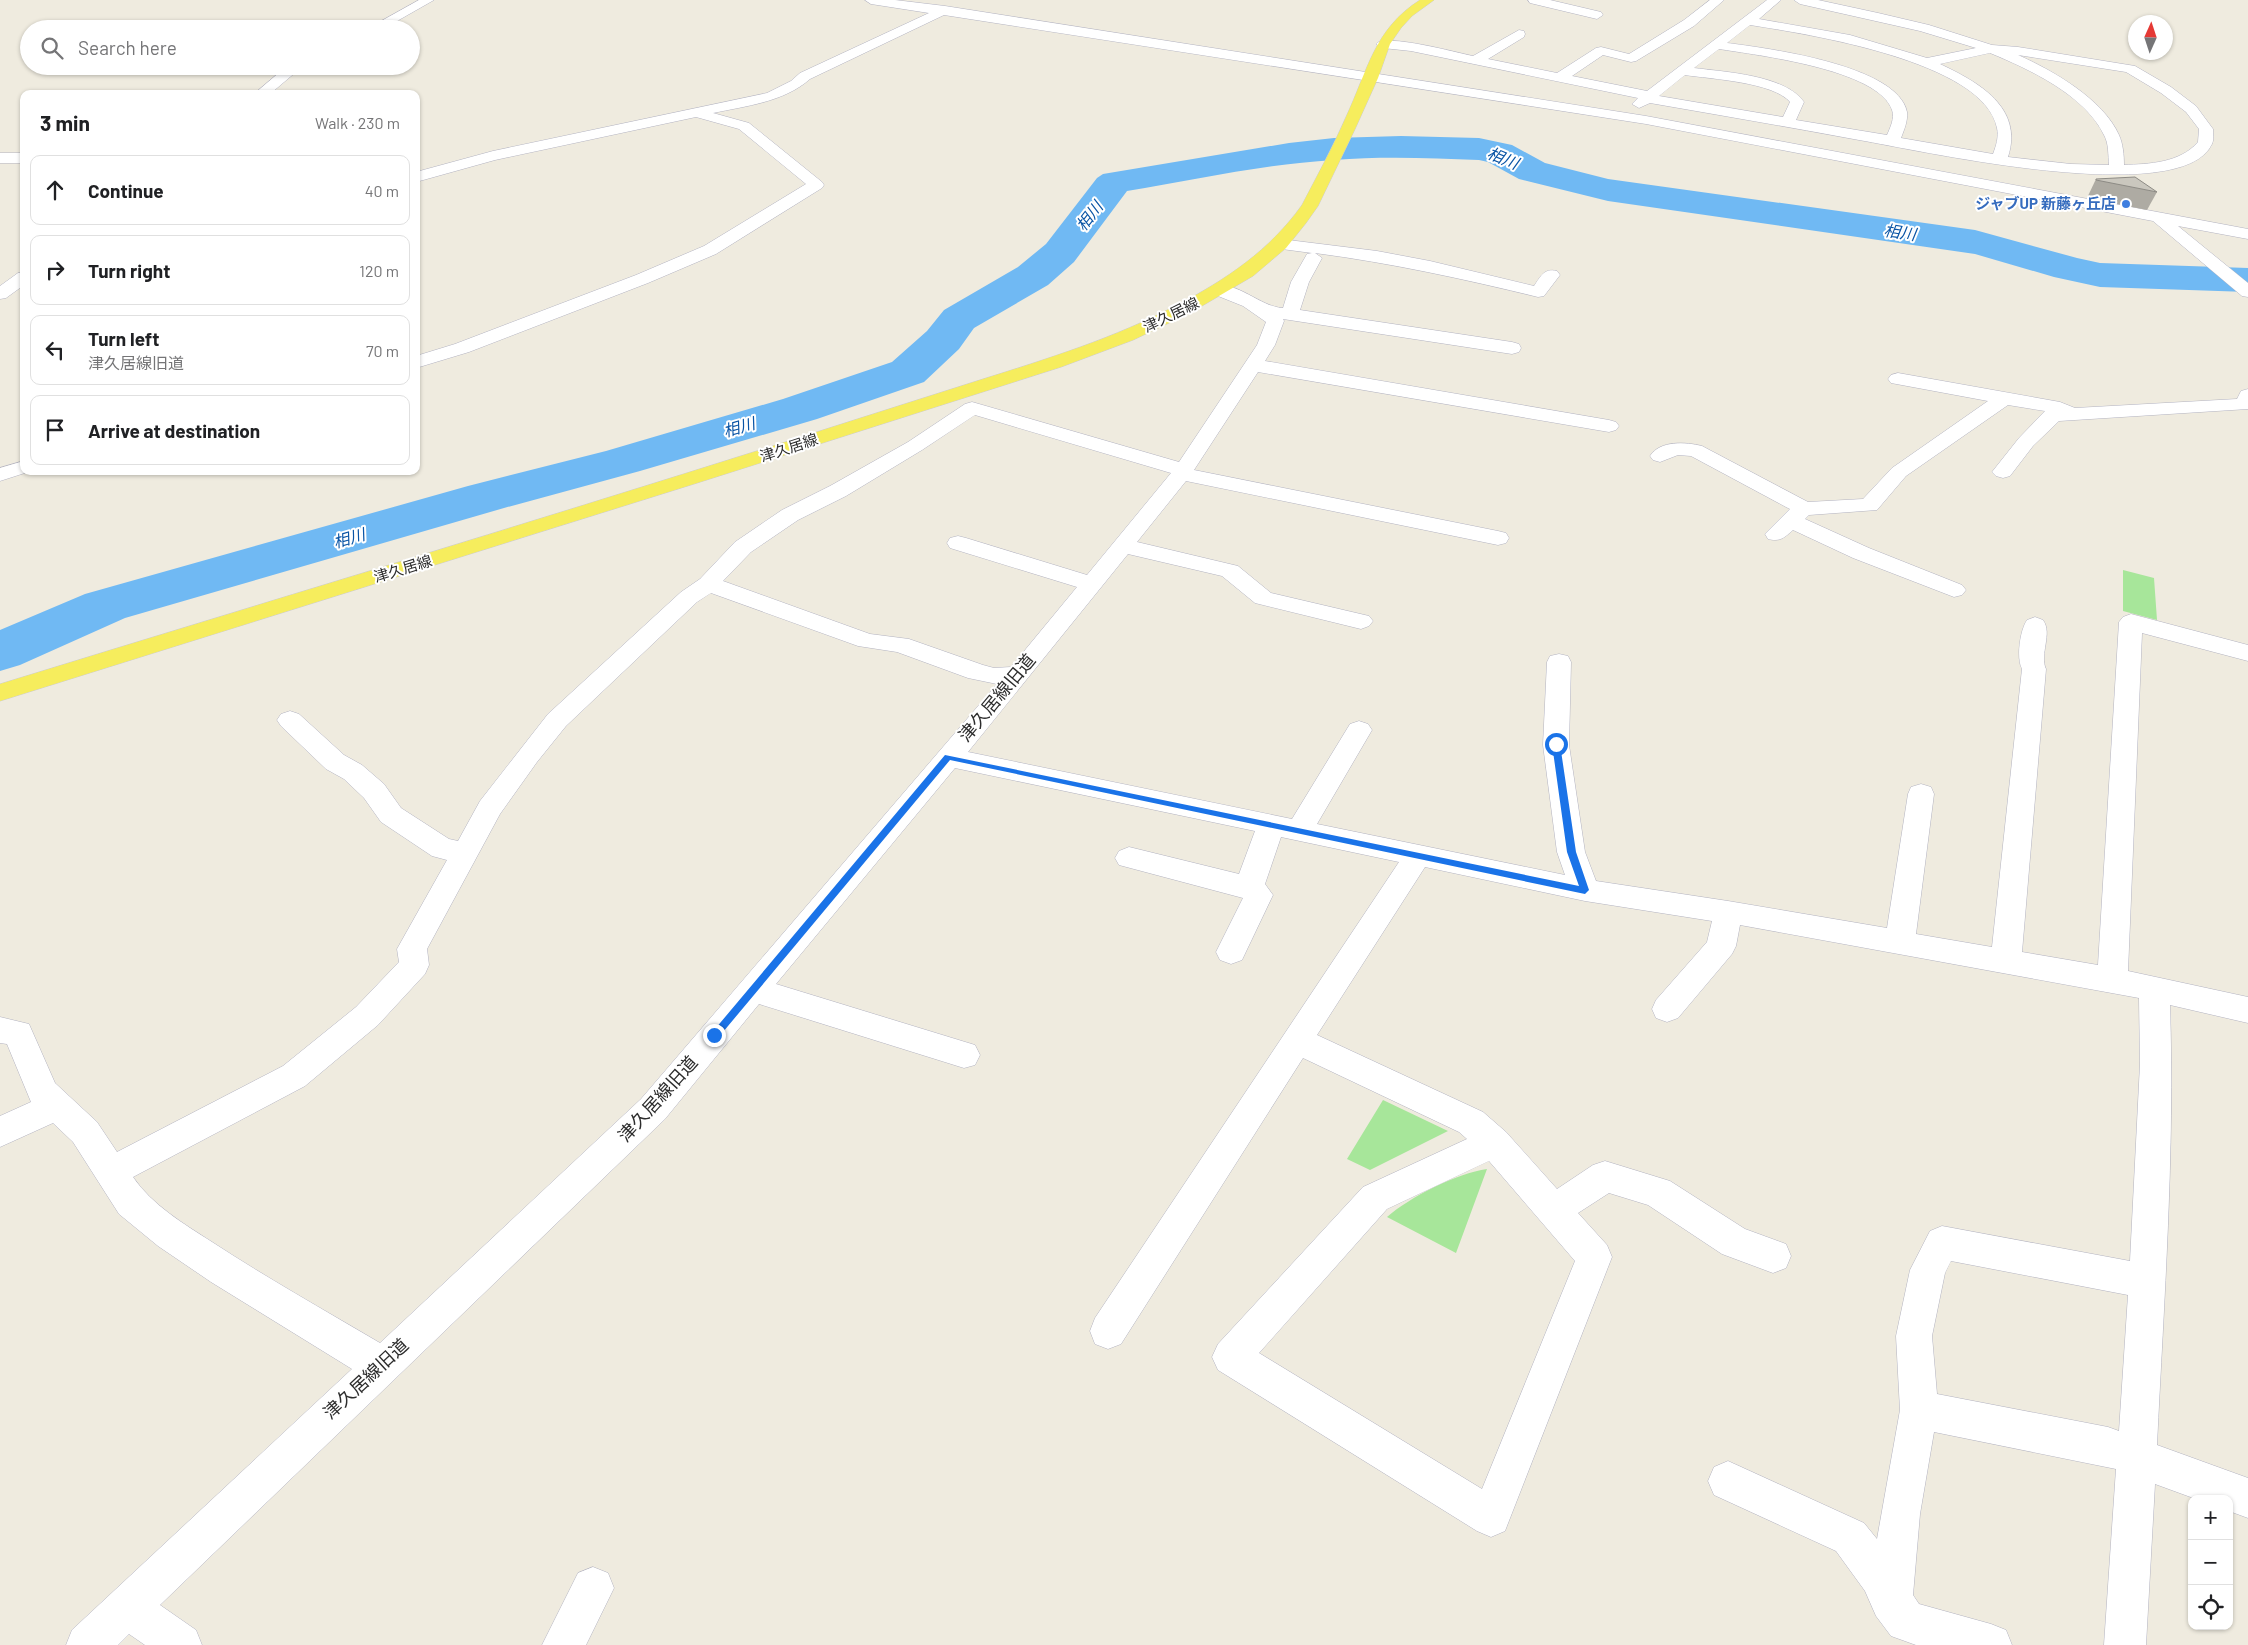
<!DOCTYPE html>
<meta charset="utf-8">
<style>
body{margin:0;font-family:Barlow,"Noto Sans JP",sans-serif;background:#f2f2f2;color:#202124}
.controls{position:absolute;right:15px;bottom:15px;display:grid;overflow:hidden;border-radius:10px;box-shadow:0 1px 4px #0004}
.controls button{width:45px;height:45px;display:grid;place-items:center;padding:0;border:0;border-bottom:1px solid #e0e0e0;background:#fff;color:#202124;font:25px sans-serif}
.compass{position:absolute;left:2128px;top:15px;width:45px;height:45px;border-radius:50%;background:#fff;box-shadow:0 1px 4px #0004;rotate:3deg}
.stop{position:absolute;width:15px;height:15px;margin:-11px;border:4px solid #1a73e8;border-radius:50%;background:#fff}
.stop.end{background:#1a73e8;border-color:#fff;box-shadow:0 1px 5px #0008}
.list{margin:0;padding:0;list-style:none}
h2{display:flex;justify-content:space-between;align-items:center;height:65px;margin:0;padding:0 20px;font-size:21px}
h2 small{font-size:16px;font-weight:400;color:#757577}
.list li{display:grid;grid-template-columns:32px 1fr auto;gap:15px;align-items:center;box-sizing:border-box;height:70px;margin:0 10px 10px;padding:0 10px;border:1px solid #e0e0e0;border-radius:10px}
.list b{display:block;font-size:19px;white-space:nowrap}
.list p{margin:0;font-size:16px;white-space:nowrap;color:#757577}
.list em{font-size:16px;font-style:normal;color:#757577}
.icon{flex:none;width:28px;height:28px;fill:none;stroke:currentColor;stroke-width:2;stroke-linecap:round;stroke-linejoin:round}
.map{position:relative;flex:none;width:2248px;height:1645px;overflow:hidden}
.search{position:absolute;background:#fff;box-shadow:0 1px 4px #0004;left:20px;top:20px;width:400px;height:55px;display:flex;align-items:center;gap:12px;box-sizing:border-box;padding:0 18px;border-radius:28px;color:#757577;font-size:19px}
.panel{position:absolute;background:#fff;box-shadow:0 1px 4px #0004;left:20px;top:90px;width:400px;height:385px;border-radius:10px}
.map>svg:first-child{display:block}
</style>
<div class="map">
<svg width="2248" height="1645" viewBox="0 0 2248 1645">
<rect width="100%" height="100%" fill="#efebdf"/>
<path fill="#a7e69a" d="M 2123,570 L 2154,578 L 2157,620 L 2123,611 Z
M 1383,1100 L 1448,1131 L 1370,1170 L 1347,1159 Z
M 1487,1169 L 1456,1253 L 1387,1217 C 1410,1197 1457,1173 1487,1169 Z"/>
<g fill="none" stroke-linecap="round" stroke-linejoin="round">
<path fill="#70b9f3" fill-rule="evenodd" d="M 1401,136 L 1479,138 L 1512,145 L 1545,163 L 1608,179 L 1975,230 L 2077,258 L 2100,263 L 2248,268 L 2248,292 L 2100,287 L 2054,277 L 1975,254 L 1608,201 L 1519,179 L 1488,162 L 1479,160 C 1431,158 1382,156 1334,160 C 1265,164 1195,180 1127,191 L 1074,262 L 1048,285 L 974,328 L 959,349 L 924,382 L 817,419 L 640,471 L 504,508 L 125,618 L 20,665 L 0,671 L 0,630 L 85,594 L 468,486 L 606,451 L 783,399 L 892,362 L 927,331 L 944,310 L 1018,267 L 1046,244 L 1097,178 L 1103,174 L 1289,143 L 1334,138 Z"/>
<g stroke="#b3b3c1" stroke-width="1">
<path id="minor" d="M 419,0 L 434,0 L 383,29 L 367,29 Z
M 865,0 L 895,0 L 945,6 L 1646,116 L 2248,229 L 2248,239 L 2178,226 L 2248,283 L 2248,297 L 2242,296 L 2153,221 L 1646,124 L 944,15 L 810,79 C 784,102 746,106 713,113 L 749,123 L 822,182 L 824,185 L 822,188 L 716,254 L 648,283 L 469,352 L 416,368 L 416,356 L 455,344 L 636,275 L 704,246 L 806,184 L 739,129 L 696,117 L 495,160 L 416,182 L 416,172 L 493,151 L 767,93 L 791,81 L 800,73 L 929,13 L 871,4 Z
M 1528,0 L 1550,0 L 1601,12 L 1603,15 L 1597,19 L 1530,3 Z
M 1710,0 L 1724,0 L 1694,26 L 1636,61 L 1631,62 L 1603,55 L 1572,76 L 1647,91 L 1767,0 L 1781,0 L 1759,19 L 1850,35 L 1927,58 L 1976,48 L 1920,31 L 1800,4 L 1794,0 L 1818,0 L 1878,13 L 1929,25 L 1992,45 L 2018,47 L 2135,66 L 2171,87 L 2196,106 L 2213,129 C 2213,134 2214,140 2212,144 C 2182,210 1918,150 1859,140 C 1789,127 1719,115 1650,103 L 1639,108 L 1632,104 L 1638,98 L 1411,51 L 1383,48 L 1376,44 C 1385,33 1458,53 1473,56 L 1519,30 L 1524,31 L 1525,34 L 1524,37 L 1488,59 L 1557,73 L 1596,48 L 1601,47 L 1629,54 L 1684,20 ZM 1750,25 C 1807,34 1984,61 1997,128 C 1999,137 1996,146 1993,154 L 1901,138 C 1904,130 1908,121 1907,112 C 1898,65 1766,48 1727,43 ZM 1719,49 C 1756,55 1878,69 1892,110 C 1895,118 1890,128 1887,135 L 1796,120 L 1804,102 C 1785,75 1725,72 1694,68 ZM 1990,53 C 2029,69 2085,95 2104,135 C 2109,144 2108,155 2109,165 L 2071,164 L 2008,157 C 2024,107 1978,82 1940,64 ZM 2018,55 L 2126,72 L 2161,93 L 2186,112 L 2199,129 L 2198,142 C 2180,163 2149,164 2124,165 C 2124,155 2123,144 2119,135 C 2103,99 2052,70 2018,55 ZM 1685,75 C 1711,79 1773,82 1790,102 L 1783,117 L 1659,96 Z
M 287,66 L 303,66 L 270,94 L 254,94 Z
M 0,153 L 24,153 L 24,163 L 0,163 Z
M 1280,239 L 1377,251 L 1430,261 L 1534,286 C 1541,276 1544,268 1557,271 L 1560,275 L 1544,296 L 1538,297 C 1464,279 1391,263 1315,253 L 1322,258 L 1309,282 L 1300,310 L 1512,342 L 1519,344 L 1521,348 L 1519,352 L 1512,354 L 1283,319 L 1284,321 L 1275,345 L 1265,361 L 1609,420 L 1616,422 L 1619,426 L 1616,430 L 1609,432 L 1258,372 L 1194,470 L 1498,531 L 1506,533 L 1509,538 L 1506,543 L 1498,545 L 1186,481 L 1137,542 L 1238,566 L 1271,593 L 1369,616 L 1373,621 L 1369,626 L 1361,629 L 1255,603 L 1222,576 L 1128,554 L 968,752 L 1292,819 L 1350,724 L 1359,721 L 1368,724 L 1372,730 L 1317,824 L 1565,875 L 1557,852 L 1543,745 L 1547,662 L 1550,656 L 1559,654 L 1568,656 L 1571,662 L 1569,745 L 1585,852 L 1596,881 L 1728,901 L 1887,928 L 1908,794 L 1911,787 L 1921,784 L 1931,787 L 1934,794 L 1916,934 L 1992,947 L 2022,669 C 2016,658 2020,630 2027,620 L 2035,617 L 2043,620 C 2053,634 2039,654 2046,669 L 2022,952 L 2098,965 L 2119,622 L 2123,617 L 2131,614 L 2248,645 L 2248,661 L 2142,633 L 2128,971 L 2248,997 L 2248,1023 L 2170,1005 C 2175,1152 2164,1299 2157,1445 L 2248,1478 L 2248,1518 L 2229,1511 L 2229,1499 L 2196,1499 L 2155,1484 L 2146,1645 L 2104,1645 L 2116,1469 L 1934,1432 L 1920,1514 L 1913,1595 L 1919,1604 L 1991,1624 L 2006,1630 L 2012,1645 L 1916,1645 L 1891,1636 L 1876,1616 L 1865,1591 L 1836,1551 L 1714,1495 L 1708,1481 L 1714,1467 L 1728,1461 L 1864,1523 L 1877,1539 L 1900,1410 L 1896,1336 L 1910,1270 L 1930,1231 L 1942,1226 L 2130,1261 L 2140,1064 L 2139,998 L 1740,925 L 1736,946 L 1732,954 L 1678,1018 L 1667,1022 L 1656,1018 L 1652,1009 L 1656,1000 L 1707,942 L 1712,921 L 1585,901 L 1425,867 L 1317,1035 L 1483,1112 L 1506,1132 L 1557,1189 L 1593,1165 L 1605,1161 L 1670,1181 L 1745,1229 L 1786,1244 L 1791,1256 L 1786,1268 L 1773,1273 L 1722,1254 L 1648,1205 L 1609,1193 L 1578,1213 L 1607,1245 L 1612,1257 L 1505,1531 L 1491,1537 L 1477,1531 L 1218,1370 L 1212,1357 L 1218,1344 L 1363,1187 L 1467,1139 L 1459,1132 L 1303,1058 L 1121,1344 L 1108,1349 L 1095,1344 L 1090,1331 L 1095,1318 L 1399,862 L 1281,837 L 1265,884 L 1273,895 L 1242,960 L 1231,964 L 1220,960 L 1216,952 L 1243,898 L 1119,865 L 1115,858 L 1119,851 L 1129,847 L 1239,874 L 1255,831 L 955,768 L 776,984 L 975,1045 L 980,1055 L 975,1065 L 964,1068 L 759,1004 L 665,1119 L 160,1605 L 196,1630 L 202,1645 L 145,1645 L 129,1634 L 118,1645 L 66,1645 L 72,1630 L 352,1369 L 211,1282 L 158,1246 L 119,1214 L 73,1142 L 53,1123 L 0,1147 L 0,1116 L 31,1102 L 7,1044 L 0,1043 L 0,1017 L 29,1024 L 55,1083 L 97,1122 L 117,1152 L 283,1066 L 356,1007 L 399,962 L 397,949 L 447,860 L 432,856 L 381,822 L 364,798 L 344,779 L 326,769 L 281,726 L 277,720 L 281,714 L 290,711 L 299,714 L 344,755 L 362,765 L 384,784 L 401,808 L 449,839 L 458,841 L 480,801 L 548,714 L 681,592 L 700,579 L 735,542 L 782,510 L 830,486 L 908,442 L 965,404 L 972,402 L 979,404 L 1179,462 L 1257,345 L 1266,322 L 1243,306 L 1213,294 L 1210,290 L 1213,286 C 1237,280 1260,307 1283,308 L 1291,282 L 1307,254 L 1312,253 L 1274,248 L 1272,244 L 1274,240 ZM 975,415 L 1171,473 L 1087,575 L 966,538 L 958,536 L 950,538 L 947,543 L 950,548 L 1077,587 L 1011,667 L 994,668 L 983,665 L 909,639 L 870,634 L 723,581 L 751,552 L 798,520 L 846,496 L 922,450 ZM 711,593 L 858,646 L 897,652 L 968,678 L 997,684 L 641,1099 L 380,1343 C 324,1310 267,1278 212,1242 C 184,1224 152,1205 133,1177 L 305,1086 L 378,1025 L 425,974 L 429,965 L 427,949 L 500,814 L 537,762 L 566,726 L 697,602 ZM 1489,1161 L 1575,1261 L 1482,1489 L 1259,1353 L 1387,1209 ZM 1951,1261 L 2128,1295 L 2119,1431 L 2108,1427 L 1937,1394 L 1932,1336 L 1945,1273 Z
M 24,272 L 24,285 L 6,298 L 0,299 L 0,286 L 18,273 Z
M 1898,373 L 2060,402 L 2075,408 L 2237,399 L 2241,391 L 2248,389 L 2248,409 L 2059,421 L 2033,446 L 2010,476 L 2003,478 L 1996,476 L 1992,472 L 2019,438 L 2045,411 L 2008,405 L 1906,476 L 1877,510 L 1809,515 L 1805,519 L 1869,548 L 1962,585 L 1966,590 L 1962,595 L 1954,597 L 1853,558 L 1793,530 C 1784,538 1780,542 1768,539 L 1765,534 L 1790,509 L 1786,507 L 1691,456 L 1678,455 L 1660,462 L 1653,460 L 1650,456 C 1660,440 1686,442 1702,446 L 1808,502 L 1863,499 L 1892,468 L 1988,401 L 1891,383 L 1888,379 L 1891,375 Z
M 24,461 L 24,471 L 31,471 L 0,481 L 0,468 Z
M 593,1567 L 608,1573 L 614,1588 L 586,1645 L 542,1645 L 578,1573 Z"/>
</g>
<g stroke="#cdcdcd" stroke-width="1">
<path id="major" d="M 1420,0 L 1434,0 L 1412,16 L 1401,28 L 1390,44 L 1378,78 L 1355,129 L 1318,206 L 1306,223 L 1286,248 L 1253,276 L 1190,313 L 1133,340 L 1061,367 L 697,483 L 0,701 L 0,684 C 260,604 520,526 779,444 C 846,423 913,401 980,380 C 1047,359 1115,338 1177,305 C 1226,280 1270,250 1302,205 C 1317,176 1333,147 1346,117 C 1368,70 1374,29 1420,0 Z"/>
</g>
<use href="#minor" fill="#fff" fill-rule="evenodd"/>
<use href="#major" fill="#f6ed5d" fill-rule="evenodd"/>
</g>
<path fill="#aeaba3" d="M 2096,179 L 2157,192 L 2147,210 L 2087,198 Z"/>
<path fill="#cac7be" stroke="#8d8b85" d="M 2135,177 L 2157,192 L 2096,180 L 2096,179 Z"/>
<path fill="#1a73e8" d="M 1556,742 L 1560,744 L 1576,852 L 1589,890 L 1585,894 L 950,760 L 718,1038 L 714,1039 L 710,1035 L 945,755 L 1579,886 L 1567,852 L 1552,744 Z"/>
<circle fill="#3f7fe0" stroke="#fff" stroke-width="2" cx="2126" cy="204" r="5"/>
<g text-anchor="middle" stroke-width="4" stroke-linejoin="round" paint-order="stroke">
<g font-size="15" font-weight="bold" fill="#366cbe" stroke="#fff" text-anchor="end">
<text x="2116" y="209">ジャブUP 新藤ヶ丘店</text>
</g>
<g font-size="15" fill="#2d2d2d" stroke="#fff">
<text transform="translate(1171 315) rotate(-26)" y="5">津久居線</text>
<text transform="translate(789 448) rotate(-18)" y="5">津久居線</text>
<text transform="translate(403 569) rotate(-17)" y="5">津久居線</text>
</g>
<g font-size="16" font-style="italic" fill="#0954a5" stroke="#fff">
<text transform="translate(1503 158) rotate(22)" y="6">相川</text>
<text transform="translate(1089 216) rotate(-52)" y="6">相川</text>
<text transform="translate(1900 232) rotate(8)" y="6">相川</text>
<text transform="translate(739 427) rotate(-16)" y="6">相川</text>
<text transform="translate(349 538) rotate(-16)" y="6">相川</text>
</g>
<g font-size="18" fill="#2d2d2d" stroke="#fff">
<text transform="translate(997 698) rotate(-50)" y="6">津久居線旧道</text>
<text transform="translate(658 1099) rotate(-48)" y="6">津久居線旧道</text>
<text transform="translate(366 1379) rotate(-43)" y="6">津久居線旧道</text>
</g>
</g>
</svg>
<div class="controls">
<button>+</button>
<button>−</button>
<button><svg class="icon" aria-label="locate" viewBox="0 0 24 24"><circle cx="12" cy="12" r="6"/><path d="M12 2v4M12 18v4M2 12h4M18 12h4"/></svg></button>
</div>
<svg class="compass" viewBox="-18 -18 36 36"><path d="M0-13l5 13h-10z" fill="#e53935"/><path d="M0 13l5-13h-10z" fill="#757577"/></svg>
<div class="stop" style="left:1556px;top:744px"></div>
<div class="stop end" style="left:714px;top:1035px"></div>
<div class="search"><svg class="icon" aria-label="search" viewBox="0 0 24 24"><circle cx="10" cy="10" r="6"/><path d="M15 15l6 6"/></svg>Search here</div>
<section class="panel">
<h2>3 min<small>Walk · 230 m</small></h2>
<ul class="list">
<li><svg class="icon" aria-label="ahead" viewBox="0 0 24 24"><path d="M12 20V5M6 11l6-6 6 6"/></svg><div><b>Continue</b></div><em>40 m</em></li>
<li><svg class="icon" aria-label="right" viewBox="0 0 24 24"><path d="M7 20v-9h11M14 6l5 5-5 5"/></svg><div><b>Turn right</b></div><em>120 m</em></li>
<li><svg class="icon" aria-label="left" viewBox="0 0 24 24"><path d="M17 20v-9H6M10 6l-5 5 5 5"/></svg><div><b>Turn left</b><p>津久居線旧道</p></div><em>70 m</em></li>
<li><svg class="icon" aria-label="arrive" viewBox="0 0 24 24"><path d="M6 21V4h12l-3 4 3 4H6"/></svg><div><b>Arrive at destination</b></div></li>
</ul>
</section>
</div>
